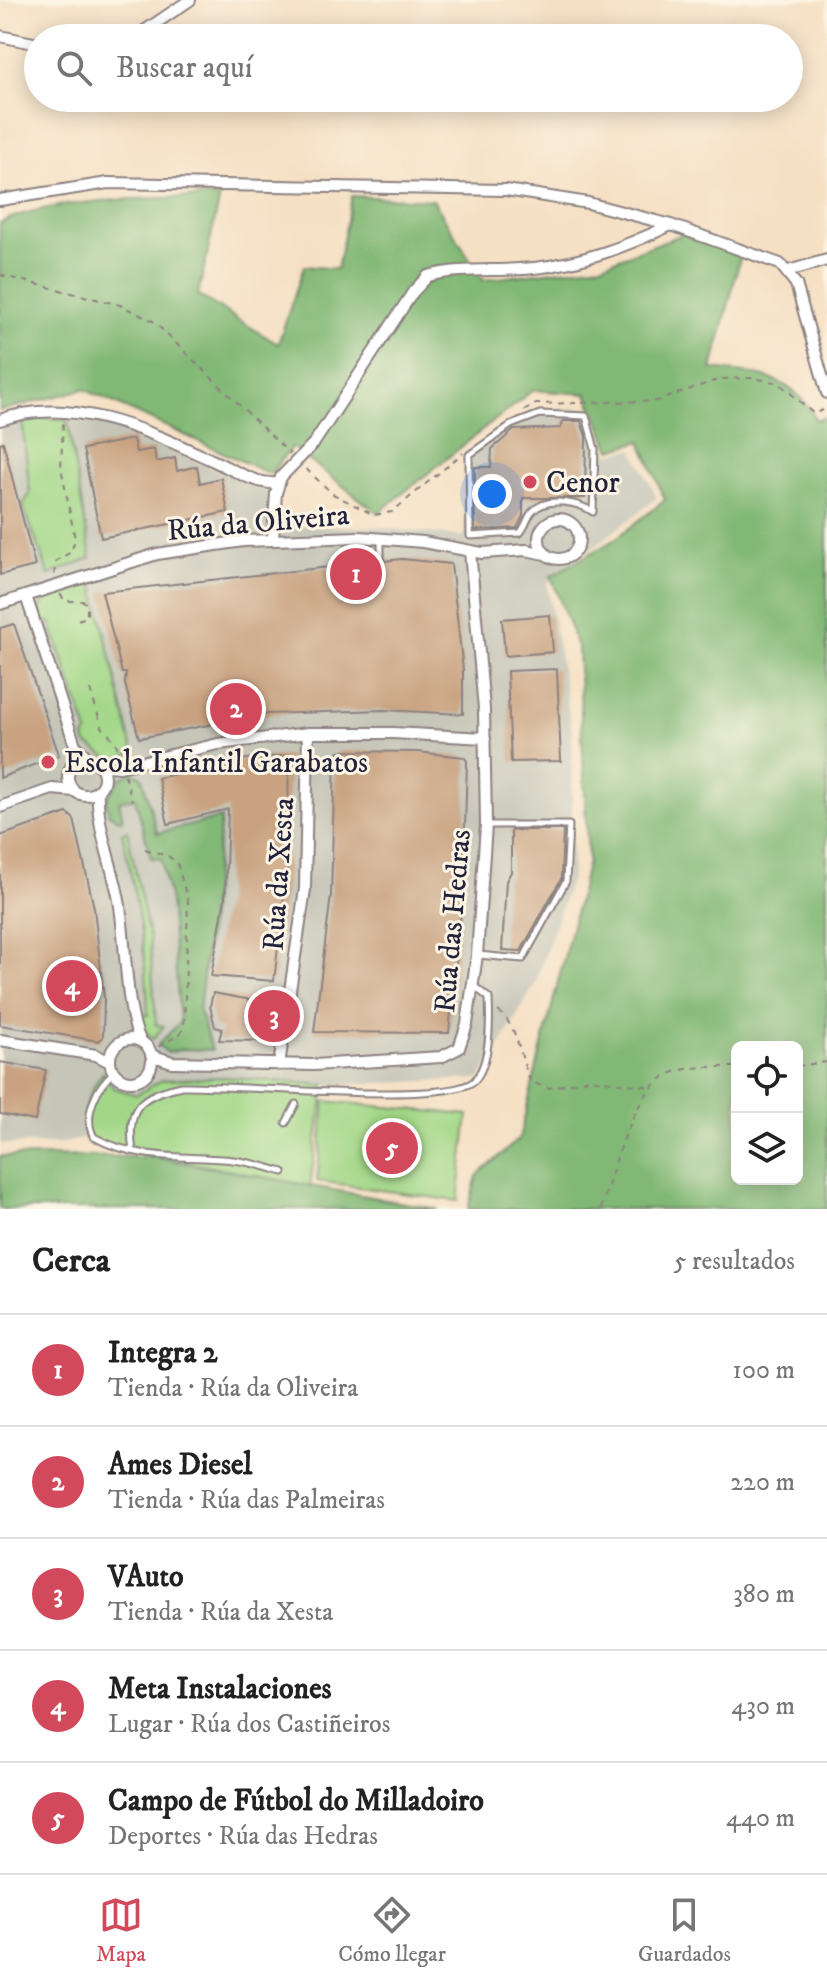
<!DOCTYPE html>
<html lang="es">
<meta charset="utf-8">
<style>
body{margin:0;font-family:"IM FELL DW Pica",serif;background:#f2f2f2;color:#222}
.controls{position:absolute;right:24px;bottom:24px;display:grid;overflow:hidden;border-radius:12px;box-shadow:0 4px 20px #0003}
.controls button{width:72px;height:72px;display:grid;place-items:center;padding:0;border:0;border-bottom:2px solid #e0e0e0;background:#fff;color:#222;font:40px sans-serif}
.you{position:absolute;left:492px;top:494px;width:28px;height:28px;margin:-20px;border:6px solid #fff;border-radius:50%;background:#1a73e8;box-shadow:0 0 0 12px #1a73e833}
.badge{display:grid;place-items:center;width:52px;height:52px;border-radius:50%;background:#d1495b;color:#fff;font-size:26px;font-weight:700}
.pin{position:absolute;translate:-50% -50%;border:4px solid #fff;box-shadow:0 2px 8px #0006}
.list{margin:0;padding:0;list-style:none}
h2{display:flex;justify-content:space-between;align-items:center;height:104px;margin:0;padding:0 32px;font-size:34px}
h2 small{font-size:26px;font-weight:400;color:#767676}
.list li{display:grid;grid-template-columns:52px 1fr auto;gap:24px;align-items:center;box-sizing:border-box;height:112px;padding:0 32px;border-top:2px solid #e0e0e0}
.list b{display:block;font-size:30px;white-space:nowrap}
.list p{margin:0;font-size:26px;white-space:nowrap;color:#767676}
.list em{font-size:26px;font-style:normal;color:#767676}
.icon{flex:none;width:44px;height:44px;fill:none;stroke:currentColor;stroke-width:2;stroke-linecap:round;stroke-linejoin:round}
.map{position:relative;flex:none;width:827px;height:1209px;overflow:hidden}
.search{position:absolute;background:#fff;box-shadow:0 4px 20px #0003;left:24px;right:24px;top:24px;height:88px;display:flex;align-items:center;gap:20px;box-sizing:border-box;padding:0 28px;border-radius:44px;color:#767676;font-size:30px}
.sheet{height:664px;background:#fff}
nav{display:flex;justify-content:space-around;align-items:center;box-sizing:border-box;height:112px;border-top:2px solid #e0e0e0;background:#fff;font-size:22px;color:#767676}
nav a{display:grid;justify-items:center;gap:4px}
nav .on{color:#d1495b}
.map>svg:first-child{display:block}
</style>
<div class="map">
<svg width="827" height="1209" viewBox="0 0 827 1209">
<rect width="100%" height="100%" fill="#fcf5e5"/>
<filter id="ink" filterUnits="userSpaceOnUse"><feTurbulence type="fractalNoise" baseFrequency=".0125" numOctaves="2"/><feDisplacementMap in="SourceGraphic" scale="16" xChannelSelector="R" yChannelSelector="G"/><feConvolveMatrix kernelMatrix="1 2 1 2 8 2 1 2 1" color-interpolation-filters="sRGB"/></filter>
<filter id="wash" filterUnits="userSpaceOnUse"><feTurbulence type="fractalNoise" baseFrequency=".006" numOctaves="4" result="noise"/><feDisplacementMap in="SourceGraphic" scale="32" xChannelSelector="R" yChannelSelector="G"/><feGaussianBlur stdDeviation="1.8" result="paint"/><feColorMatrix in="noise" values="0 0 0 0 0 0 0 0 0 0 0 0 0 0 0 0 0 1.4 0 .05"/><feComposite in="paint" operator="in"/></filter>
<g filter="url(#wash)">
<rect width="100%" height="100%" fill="#f5e0c4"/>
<path fill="#c5c5b8" d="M 541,408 L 590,408 L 607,454 L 633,449 L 657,498 L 547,583 L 572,731 L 572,875 L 535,984 L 480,1079 L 303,1086 L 60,1144 L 0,1144 L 0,427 L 27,416 L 110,424 L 268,492 L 286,526 L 376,527 L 464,537 L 464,453 Z"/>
<path fill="#a2d787" stroke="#627c61" stroke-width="2" d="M 27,416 L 67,420 L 91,558 L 49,575 L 23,505 L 30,494 L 22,418 Z
M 93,583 L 133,750 L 127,756 L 112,760 L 87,744 L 84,737 L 88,732 L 50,622 L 44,622 L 39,612 L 44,601 Z
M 127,830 L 150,941 L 156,1025 L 164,1026 L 153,1039 L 143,1030 L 141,1016 L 148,1015 C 147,953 136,893 122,833 Z
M 103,1073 L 114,1088 L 136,1095 L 162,1080 L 223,1077 L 325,1085 L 310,1186 L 87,1143 C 79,1120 88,1091 103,1073 Z
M 325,1101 L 468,1115 L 458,1201 L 317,1181 Z"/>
<path fill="#81b874" stroke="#526d58" stroke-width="2" fill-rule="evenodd" d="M 352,196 L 433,200 L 483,280 L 601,265 L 683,234 L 741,255 L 712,369 C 758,375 792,374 816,420 L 827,417 L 827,1209 L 468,1209 L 477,1176 L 519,1139 L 588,861 L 578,649 L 551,576 L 614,540 L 665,500 L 641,441 L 611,450 L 587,394 L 533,390 L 378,513 L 292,447 L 270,474 L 84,389 L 0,411 L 0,223 C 51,197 161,198 220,197 L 198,295 L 278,344 L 304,266 L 337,269 ZM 737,1047 L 797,1047 L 797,1179 L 737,1179 Z
M 133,772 L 142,777 L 157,833 L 221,818 L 199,1011 L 212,1050 L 183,1049 L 168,1053 L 158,1045 L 180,1022 L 170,902 L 161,859 L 151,858 L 135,798 L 119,801 L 123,819 L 119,820 L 109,814 L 106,800 L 119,779 Z
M 0,1156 L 153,1157 L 437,1209 L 0,1209 Z"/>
<g id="blocks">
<path fill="#c9a381" d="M 563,421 L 581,421 L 586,437 L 585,498 L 523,498 L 523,516 L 517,528 L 475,530 L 475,467 L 491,467 L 492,449 L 514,430 L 561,428 Z
M 133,439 L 136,452 L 154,449 L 156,462 L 175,458 L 177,471 L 197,466 L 200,483 L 221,478 L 228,512 L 101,538 L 83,449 Z
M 3,442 L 35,566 L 0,575 L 0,443 Z
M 402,559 L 451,564 L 463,670 L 463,714 L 383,710 L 267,714 L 139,738 L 125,684 L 126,673 L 122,673 L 102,592 Z
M 550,615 L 553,652 L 505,656 L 502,619 Z
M 14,624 L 59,755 L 0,778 L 0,628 Z
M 557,669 L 561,761 L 511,762 L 507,671 Z
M 339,751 L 417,752 L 464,757 L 467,761 L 463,892 L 449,1033 L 314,1032 L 331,895 L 335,757 Z
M 289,755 L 287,870 L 274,981 L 211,976 L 225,899 L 228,809 L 168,824 L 158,778 L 237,760 Z
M 67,813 L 74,819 L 94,908 L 104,998 L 103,1037 L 99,1041 L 0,1025 L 0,836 Z
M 511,830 L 563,830 L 561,879 L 521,951 L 502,950 L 506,881 L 511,872 Z
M 213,993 L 268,1003 L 261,1041 L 219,1040 L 222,1029 L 215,1027 L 210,1006 Z
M 0,1062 L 46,1070 L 35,1121 L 0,1114 Z"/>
</g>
</g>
<g filter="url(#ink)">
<use href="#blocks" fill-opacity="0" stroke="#8c8180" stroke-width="2"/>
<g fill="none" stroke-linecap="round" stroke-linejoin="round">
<g stroke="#8c8180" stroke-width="9">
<path id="lane" d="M 540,414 L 586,416 L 595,449 L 593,512 C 578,502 547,496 533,511 C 527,517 526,527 520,533 L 470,536 L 469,455 L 511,425 Z
M 381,539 L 381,557
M 478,955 L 523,959 L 566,881 L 569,825 L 486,825
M 114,1072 C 97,1086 82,1116 94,1137 C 133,1159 179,1156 222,1159 C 243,1160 263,1166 283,1172
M 286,1123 L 296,1104
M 133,1151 C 126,1107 139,1096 181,1086 C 230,1084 447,1106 474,1081 C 491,1063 490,1021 489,998 L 474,986"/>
</g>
<g stroke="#8c8180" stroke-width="14">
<path id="street" d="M 0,36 L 38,44
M 134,38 L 190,0
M 0,200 L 108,183 L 506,190 L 588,203 L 671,225 L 780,264 L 796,284 L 827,393
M 788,271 L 827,260
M 0,420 C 72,394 150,432 214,461 C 234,470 256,485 278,483
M539 539a20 20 0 1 1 40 0a20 20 0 1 1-40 0Z
M 273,539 L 276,493 L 281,477 L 314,443 L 413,292 L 428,276 C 462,267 499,272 534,268 C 583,263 627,246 671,225
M 26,596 L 75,745 L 90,760
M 0,604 L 157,554 L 243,541 L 359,537 L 423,542 L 482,553 L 526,550 L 545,554
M68 777a18 18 0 1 1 36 0a18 18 0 1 1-36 0Z
M 98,765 L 120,767 L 218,744 L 308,733 L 393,733 L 485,738
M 98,790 C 96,827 112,863 119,900 C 126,939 125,1009 140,1040
M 0,807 L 52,789 L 74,791
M110 1060a21 21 0 1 1 42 0a21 21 0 1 1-42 0Z
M 0,1040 L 96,1055 L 110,1062
M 151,1055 L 172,1062 L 314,1065 L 441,1057 L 459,1048 L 467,1024 L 477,955 L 486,825 L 484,709 L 470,551
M 279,1065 L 305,889 L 308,733"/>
</g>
<path stroke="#8c8180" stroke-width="2" stroke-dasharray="6 6" stroke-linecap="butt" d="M 0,275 L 120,305 L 153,321 L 290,454
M 524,411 L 536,404 L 657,401 L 720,379 L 755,378 L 779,383 L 814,414 L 827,408
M 306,469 L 333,494 L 374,515 L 392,512 L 463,453
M 54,575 L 56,561 L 71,552 L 75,539 L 61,467 L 63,421
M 60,594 L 65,601 L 83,601 L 87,604 L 87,617 L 74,621
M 90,690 L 102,727 L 115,741 L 120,755
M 125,775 L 132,801
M 145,849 L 168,856 L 177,863 L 188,901 L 184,1027 L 180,1034 L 158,1047
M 498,1011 C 519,1026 520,1061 531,1082 L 549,1088 L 589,1079 L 650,1087
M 797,1066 L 827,1062
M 601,1209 C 612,1174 632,1096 664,1077 C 683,1065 715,1067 737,1067"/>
<use href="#lane" stroke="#fff" stroke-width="5"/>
<use href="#street" stroke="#fff" stroke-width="10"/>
</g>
</g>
<g fill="#d1495b" stroke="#fcf5e5" stroke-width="3">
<circle cx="530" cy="482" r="8"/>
<circle cx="48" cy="762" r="8"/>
</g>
<g text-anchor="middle" stroke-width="6" stroke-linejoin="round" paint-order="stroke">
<g font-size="30" fill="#22223b" stroke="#fcf5e5" text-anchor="start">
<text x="546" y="492">Cenor</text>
<text x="64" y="772">Escola Infantil Garabatos</text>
</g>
<g font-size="30" fill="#22223b" stroke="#fcf5e5">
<text transform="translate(258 522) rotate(-5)" y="10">Rúa da Oliveira</text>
<text transform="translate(278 874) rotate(-86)" y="10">Rúa da Xesta</text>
<text transform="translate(452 921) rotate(-85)" y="10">Rúa das Hedras</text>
</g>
</g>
</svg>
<div class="controls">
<button><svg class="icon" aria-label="locate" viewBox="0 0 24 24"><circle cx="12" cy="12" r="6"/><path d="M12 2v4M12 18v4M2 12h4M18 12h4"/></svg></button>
<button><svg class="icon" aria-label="layers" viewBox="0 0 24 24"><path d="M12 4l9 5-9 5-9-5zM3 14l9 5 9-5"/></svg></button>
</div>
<div class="you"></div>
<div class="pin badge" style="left:356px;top:574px">1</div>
<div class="pin badge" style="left:236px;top:709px">2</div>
<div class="pin badge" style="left:274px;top:1016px">3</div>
<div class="pin badge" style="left:72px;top:986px">4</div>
<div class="pin badge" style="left:392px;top:1148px">5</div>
<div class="search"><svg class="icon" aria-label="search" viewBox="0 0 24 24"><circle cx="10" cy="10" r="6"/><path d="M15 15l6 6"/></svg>Buscar aquí</div>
</div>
<section class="sheet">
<h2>Cerca<small>5 resultados</small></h2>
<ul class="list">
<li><span class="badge">1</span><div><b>Integra 2</b><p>Tienda · Rúa da Oliveira</p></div><em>100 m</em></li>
<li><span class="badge">2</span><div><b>Ames Diesel</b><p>Tienda · Rúa das Palmeiras</p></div><em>220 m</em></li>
<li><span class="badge">3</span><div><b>VAuto</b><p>Tienda · Rúa da Xesta</p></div><em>380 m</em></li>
<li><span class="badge">4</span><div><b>Meta Instalaciones</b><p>Lugar · Rúa dos Castiñeiros</p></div><em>430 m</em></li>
<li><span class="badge">5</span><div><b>Campo de Fútbol do Milladoiro</b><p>Deportes · Rúa das Hedras</p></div><em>440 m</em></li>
</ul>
</section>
<nav>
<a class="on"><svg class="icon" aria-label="map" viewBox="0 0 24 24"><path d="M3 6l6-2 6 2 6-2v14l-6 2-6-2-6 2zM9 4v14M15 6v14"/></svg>Mapa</a>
<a><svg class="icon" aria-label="directions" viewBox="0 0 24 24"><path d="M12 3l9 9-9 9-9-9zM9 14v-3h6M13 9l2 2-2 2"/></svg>Cómo llegar</a>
<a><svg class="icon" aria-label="saved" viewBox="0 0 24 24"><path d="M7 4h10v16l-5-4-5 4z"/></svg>Guardados</a>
</nav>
